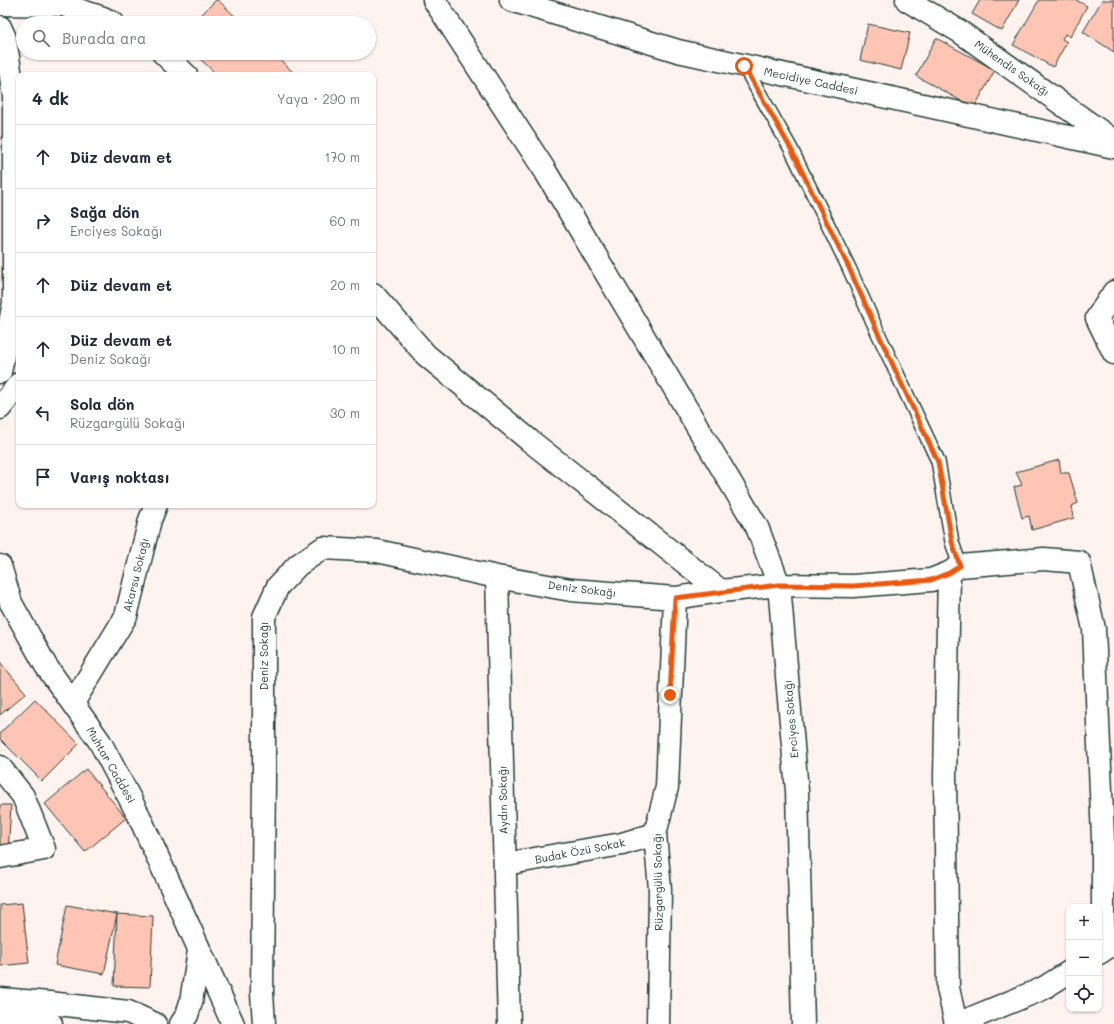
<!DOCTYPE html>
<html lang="tr">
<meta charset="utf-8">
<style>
body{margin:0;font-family:Mali,sans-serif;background:#f2f2f3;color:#1f2937}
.controls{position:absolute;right:12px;bottom:12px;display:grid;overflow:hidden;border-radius:8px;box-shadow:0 1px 3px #0004}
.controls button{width:36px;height:36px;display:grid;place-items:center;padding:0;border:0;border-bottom:1px solid #e0e1e3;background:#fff;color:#1f2937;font:20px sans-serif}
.stop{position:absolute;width:12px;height:12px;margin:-9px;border:3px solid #ea580c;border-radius:50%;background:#fff}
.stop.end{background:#ea580c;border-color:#fff;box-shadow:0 1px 4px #0008}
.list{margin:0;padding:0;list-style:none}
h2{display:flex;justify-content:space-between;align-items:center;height:52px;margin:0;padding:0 16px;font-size:17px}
h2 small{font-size:13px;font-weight:400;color:#747a83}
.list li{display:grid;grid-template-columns:26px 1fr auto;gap:12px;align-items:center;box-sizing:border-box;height:64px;padding:0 16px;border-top:1px solid #e0e1e3}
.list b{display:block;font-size:15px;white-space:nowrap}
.list p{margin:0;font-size:13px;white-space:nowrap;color:#747a83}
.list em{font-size:13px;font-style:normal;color:#747a83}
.icon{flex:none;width:22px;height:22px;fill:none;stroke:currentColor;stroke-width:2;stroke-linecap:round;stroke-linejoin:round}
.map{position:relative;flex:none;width:1114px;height:1024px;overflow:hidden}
.search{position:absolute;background:#fff;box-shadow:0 1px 3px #0004;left:16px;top:16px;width:360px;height:44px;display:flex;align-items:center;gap:10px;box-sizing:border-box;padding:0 14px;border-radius:22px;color:#747a83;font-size:15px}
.panel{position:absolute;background:#fff;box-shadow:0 1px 3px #0004;left:16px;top:72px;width:360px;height:436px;border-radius:8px}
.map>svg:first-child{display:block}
</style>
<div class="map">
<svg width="1114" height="1024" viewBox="0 0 1114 1024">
<rect width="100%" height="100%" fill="#fff3f0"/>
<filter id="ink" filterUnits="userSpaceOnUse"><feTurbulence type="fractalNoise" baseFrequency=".025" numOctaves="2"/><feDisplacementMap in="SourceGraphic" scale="8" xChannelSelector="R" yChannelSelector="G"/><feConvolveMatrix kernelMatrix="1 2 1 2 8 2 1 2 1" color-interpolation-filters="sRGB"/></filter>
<g filter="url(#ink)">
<path fill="#fec5b4" stroke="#1f3d34" d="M 216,0 L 218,0 L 242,23 L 193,23 Z
M 980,0 L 1019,0 L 1002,31 L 972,14 Z
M 1039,0 L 1076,0 L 1087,6 L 1070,37 L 1065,34 L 1062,39 L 1067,42 L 1053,67 L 1013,45 Z
M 1102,0 L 1114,0 L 1114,52 L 1083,32 Z
M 868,24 L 910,33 L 901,70 L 860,60 Z
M 936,38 L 995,70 L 974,108 L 916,76 Z
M 194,53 L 273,53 L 294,73 L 293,75 L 217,75 Z
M 1059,460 L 1061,473 L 1069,473 L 1078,503 L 1072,506 L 1074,518 L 1032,530 L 1029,516 L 1022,518 L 1014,487 L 1022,485 L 1016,472 Z
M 0,662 L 26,693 L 0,715 Z
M 35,699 L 79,744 L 42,781 L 0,739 L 0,733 Z
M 86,769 L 126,818 L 85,852 L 45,804 Z
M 0,805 L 11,805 L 8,853 L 0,852 Z
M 22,903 L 29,963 L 0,966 L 0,905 Z
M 67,905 L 117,914 L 104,974 L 55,965 Z
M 117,914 L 153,916 L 150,987 L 114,986 Z"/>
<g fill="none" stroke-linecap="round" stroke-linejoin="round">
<g stroke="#1f3d34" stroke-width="16">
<path id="lane" d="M 744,66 L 791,149 L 849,268 L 878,333 L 938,461 L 952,542 L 960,566"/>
</g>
<g stroke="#1f3d34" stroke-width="25">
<path id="street" d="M 511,0 L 678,51 L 1114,147
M 907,0 L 959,31 L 1114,141
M 0,4 L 63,5 L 103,18 L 113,23
M 0,27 L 5,38 L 14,96 L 14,303 L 0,372
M 163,53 L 186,75
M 1114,292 L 1097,318 L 1114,353
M 373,294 L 426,355 L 529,440 L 721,591 L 779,585 L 757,527 L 544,169 L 434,0
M 0,408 L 19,384
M 0,566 L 11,603 L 46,666 L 100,742 L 139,816 L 233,1024
M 497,577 L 509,1024
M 73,703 L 126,616 L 150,520 L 156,505
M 0,767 L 23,796 L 44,849 L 0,857
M 505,864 L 622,844 L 655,834
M 181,1024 L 187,1015 L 191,1002 L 199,950
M 264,1024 L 262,993 L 264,775 L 264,617 L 278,586 L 298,565 L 323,548 L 377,551 L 497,577 L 571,590 L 675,598 L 721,591
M 658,1024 L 660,889 L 655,834 L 667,787 L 675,598
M 803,1024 L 797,791 L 779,585 L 853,586 L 931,580 L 949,573
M 956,1024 L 948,988 L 945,777 L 949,573 L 960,566 L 1044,559 L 1079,562 L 1094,629 L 1103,838 L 1103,950"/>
</g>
<g stroke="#1f3d34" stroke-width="25">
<path id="secondary" d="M 1099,953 L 1114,943
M 0,999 L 49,1003 L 128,1012 L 155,1024
M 0,1020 L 20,1018 L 51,1024
M 957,1024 L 1042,989 L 1069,972"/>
</g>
<use href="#lane" stroke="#fff" stroke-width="13"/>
<use href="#street" stroke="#fff" stroke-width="22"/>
<use href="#secondary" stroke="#fff" stroke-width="22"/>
</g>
</g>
<g fill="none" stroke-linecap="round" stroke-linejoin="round" filter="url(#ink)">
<path stroke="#ea580c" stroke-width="5" d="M 670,695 L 675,598 L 779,585 L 853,586 L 931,580 L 949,573 L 960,566 L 952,542 L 938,462 L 878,333 L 849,268 L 791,149 L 744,66"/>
</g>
<g text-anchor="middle" stroke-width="3" stroke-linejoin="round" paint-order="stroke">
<g font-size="11" fill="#1f3d34" stroke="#fff">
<text transform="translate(1012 68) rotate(35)" y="4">Mühendis Sokağı</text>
<text transform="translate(811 81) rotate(12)" y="4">Mecidiye Caddesi</text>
<text transform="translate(136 575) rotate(-76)" y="4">Akarsu Sokağı</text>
<text transform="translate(582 589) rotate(7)" y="4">Deniz Sokağı</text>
<text transform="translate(264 656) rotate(-90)" y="4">Deniz Sokağı</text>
<text transform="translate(791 719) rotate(-95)" y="4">Erciyes Sokağı</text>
<text transform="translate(111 765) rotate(60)" y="4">Muhtar Caddesi</text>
<text transform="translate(503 800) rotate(-91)" y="4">Aydın Sokağı</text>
<text transform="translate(580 851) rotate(-11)" y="4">Budak Özü Sokak</text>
<text transform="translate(658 882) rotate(-91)" y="4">Rüzgargülü Sokağı</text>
</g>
</g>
</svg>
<div class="controls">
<button>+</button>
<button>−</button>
<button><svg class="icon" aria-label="locate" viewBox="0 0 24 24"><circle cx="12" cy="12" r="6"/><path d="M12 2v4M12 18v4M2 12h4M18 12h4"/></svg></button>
</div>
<div class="stop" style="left:744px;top:66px"></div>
<div class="stop end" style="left:670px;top:695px"></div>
<div class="search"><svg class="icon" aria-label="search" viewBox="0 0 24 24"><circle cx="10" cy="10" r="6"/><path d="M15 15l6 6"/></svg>Burada ara</div>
<section class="panel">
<h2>4 dk<small>Yaya · 290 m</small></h2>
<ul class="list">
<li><svg class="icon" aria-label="ahead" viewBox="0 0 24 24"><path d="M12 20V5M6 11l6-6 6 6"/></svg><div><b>Düz devam et</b></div><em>170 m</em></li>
<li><svg class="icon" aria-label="right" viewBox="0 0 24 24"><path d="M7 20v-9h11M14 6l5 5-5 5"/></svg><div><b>Sağa dön</b><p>Erciyes Sokağı</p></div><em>60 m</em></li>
<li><svg class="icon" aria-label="ahead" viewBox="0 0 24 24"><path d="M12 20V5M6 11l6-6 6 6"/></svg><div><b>Düz devam et</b></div><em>20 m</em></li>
<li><svg class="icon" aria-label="ahead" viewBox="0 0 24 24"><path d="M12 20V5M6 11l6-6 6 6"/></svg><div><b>Düz devam et</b><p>Deniz Sokağı</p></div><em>10 m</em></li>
<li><svg class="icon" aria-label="left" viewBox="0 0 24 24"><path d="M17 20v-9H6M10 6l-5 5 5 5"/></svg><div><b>Sola dön</b><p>Rüzgargülü Sokağı</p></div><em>30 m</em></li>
<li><svg class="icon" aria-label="arrive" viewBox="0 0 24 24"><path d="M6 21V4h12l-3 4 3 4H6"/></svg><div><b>Varış noktası</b></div></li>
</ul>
</section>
</div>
